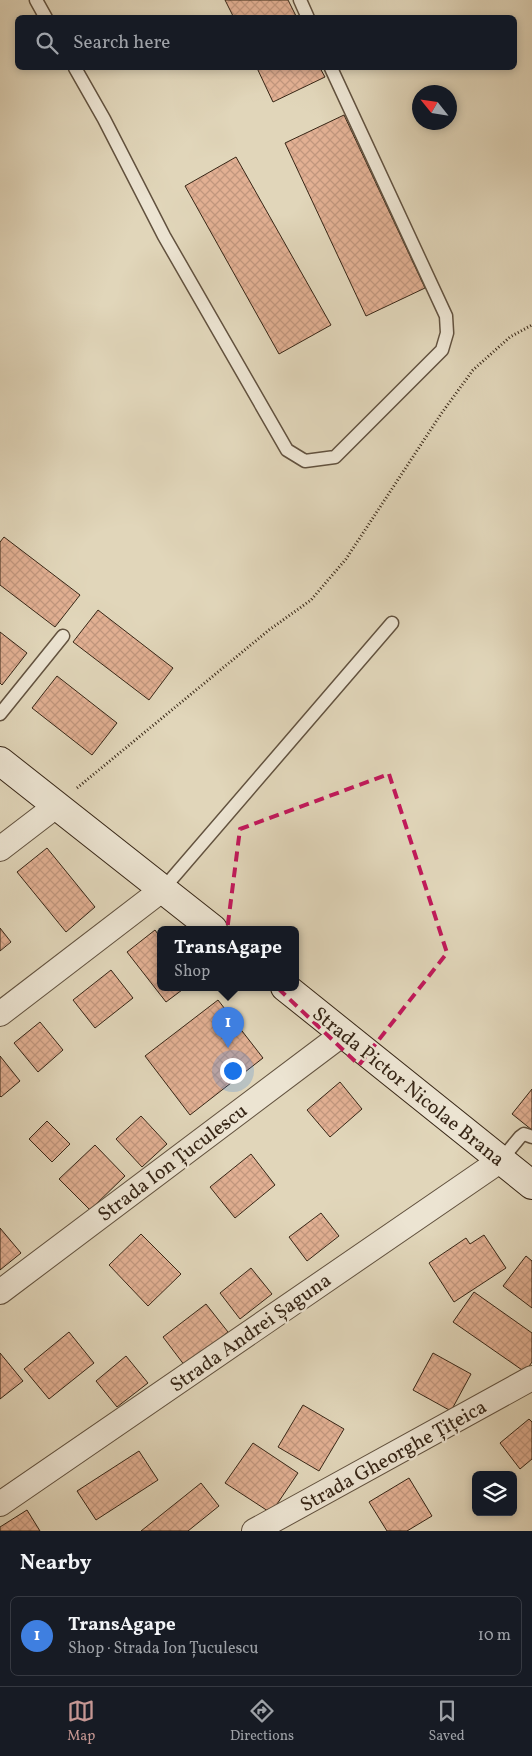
<!DOCTYPE html>
<meta charset="utf-8">
<style>
body{margin:0;font-family:Vollkorn,serif;background:#242831;color:#f1f3f6}
.controls{position:absolute;right:15px;bottom:15px;display:grid;overflow:hidden;border-radius:8px;box-shadow:0 2px 8px #0003}
.controls button{width:45px;height:45px;display:grid;place-items:center;padding:0;border:0;border-bottom:1px solid #363941;background:#171b24;color:#f1f3f6;font:25px sans-serif}
.compass{position:absolute;left:412px;top:85px;width:45px;height:45px;border-radius:50%;background:#171b24;box-shadow:0 2px 8px #0003;rotate:300deg}
.you{position:absolute;left:232px;top:1070px;width:18px;height:18px;margin:-12px;border:4px solid #fff;border-radius:50%;background:#1a73e8;box-shadow:0 0 0 8px #1a73e833}
.badge{display:grid;place-items:center;width:32px;height:32px;border-radius:50%;background:#c59692;color:#fff;font-size:16px;font-weight:700}
.pin{position:absolute;translate:-50% -41px;filter:drop-shadow(0 1px 2px #0008)}
.pin::after{content:'';position:absolute;top:26px;width:18px;height:15px;background:inherit;clip-path:polygon(0 0,100% 0,50% 100%)}
.popup{position:absolute;left:157px;top:926px;width:142px;height:65px;box-sizing:border-box;display:grid;place-content:center;border-radius:8px;background:#171b24;filter:drop-shadow(0 1px 4px #0005);font-size:16px;white-space:nowrap;color:#9ea1a6}
.popup b{font-size:19px;color:#f1f3f6}
.popup::after{content:'';position:absolute;left:50%;top:100%;margin-left:-10px;border:10px solid transparent;border-top-color:#171b24}
.list{margin:0;padding:0;list-style:none}
h2{display:flex;justify-content:space-between;align-items:center;height:65px;margin:0;padding:0 20px;font-size:21px}
h2 small{font-size:16px;font-weight:400;color:#9ea1a6}
.list li{display:grid;grid-template-columns:32px 1fr auto;gap:15px;align-items:center;box-sizing:border-box;height:80px;margin:0 10px 10px;padding:0 10px;border:1px solid #363941;border-radius:8px}
.list b{display:block;font-size:19px;white-space:nowrap}
.list p{margin:0;font-size:16px;white-space:nowrap;color:#9ea1a6}
.list em{font-size:16px;font-style:normal;color:#9ea1a6}
.icon{flex:none;width:28px;height:28px;fill:none;stroke:currentColor;stroke-width:2;stroke-linecap:round;stroke-linejoin:round}
.map{position:relative;flex:none;width:532px;height:1531px;overflow:hidden}
.search{position:absolute;background:#171b24;box-shadow:0 2px 8px #0003;left:15px;right:15px;top:15px;height:55px;display:flex;align-items:center;gap:12px;box-sizing:border-box;padding:0 18px;border-radius:8px;color:#9ea1a6;font-size:19px}
.sheet{height:155px;background:#171b24}
nav{display:flex;justify-content:space-around;align-items:center;box-sizing:border-box;height:70px;border-top:1px solid #363941;background:#171b24;font-size:14px;color:#9ea1a6}
nav a{display:grid;justify-items:center;gap:2px}
nav .on{color:#c59692}
.map>svg:first-child{display:block}
</style>
<div class="map">
<svg width="532" height="1531" viewBox="0 0 532 1531">
<defs>
<pattern id="building-cross-hatch" width="8" height="8" patternUnits="userSpaceOnUse" patternTransform="scale(1.25)"><rect width="8" height="8" fill="#e2b093"/><path d="M0 0l8 8M0 8l8-8" fill="none" stroke="#c2977e"/></pattern>
</defs>
<rect width="100%" height="100%" fill="#e1d6ba"/>
<filter id="stains"><feTurbulence type="fractalNoise" baseFrequency=".004" numOctaves="4"/><feColorMatrix values="0 0 0 0 .2 0 0 0 0 .09 0 0 0 0 .02 0 0 0 .5 -.17"/></filter>
<radialGradient id="worn" r=".72"><stop offset=".6" stop-color="#630" stop-opacity="0"/><stop offset="1" stop-color="#630" stop-opacity=".3"/></radialGradient>
<path fill="url(#building-cross-hatch)" stroke="#372616" d="M 225,0 L 288,0 L 297,18 L 234,18 Z
M 257,68 L 320,68 L 325,77 L 273,102 Z
M 344,115 L 425,288 L 366,316 L 285,143 Z
M 236,157 L 331,325 L 279,354 L 185,186 Z
M 4,537 L 80,595 L 55,627 L 0,585 L 0,542 Z
M 98,610 L 173,668 L 149,700 L 73,642 Z
M 0,632 L 27,653 L 2,685 L 0,683 Z
M 57,676 L 117,723 L 92,755 L 32,708 Z
M 47,848 L 95,907 L 66,932 L 17,872 Z
M 0,928 L 11,942 L 0,951 Z
M 155,930 L 160,937 L 160,987 L 186,987 L 166,1002 L 127,952 Z
M 111,970 L 133,998 L 95,1028 L 73,1000 Z
M 218,1000 L 263,1058 L 190,1115 L 145,1056 Z
M 40,1022 L 63,1050 L 38,1072 L 14,1043 Z
M 0,1056 L 20,1081 L 1,1097 L 0,1096 Z
M 340,1082 L 362,1109 L 330,1137 L 307,1110 Z
M 532,1089 L 532,1130 L 512,1114 Z
M 141,1116 L 167,1144 L 142,1167 L 116,1139 Z
M 47,1121 L 70,1144 L 52,1162 L 29,1139 Z
M 95,1145 L 125,1176 L 90,1210 L 59,1179 Z
M 251,1154 L 275,1185 L 235,1218 L 210,1187 Z
M 321,1213 L 339,1236 L 307,1261 L 289,1237 Z
M 0,1228 L 21,1253 L 0,1270 Z
M 141,1234 L 181,1274 L 148,1306 L 109,1265 Z
M 484,1235 L 506,1268 L 454,1302 L 429,1263 L 466,1238 L 470,1244 Z
M 526,1256 L 532,1261 L 532,1308 L 503,1286 Z
M 251,1268 L 272,1294 L 240,1319 L 220,1293 Z
M 474,1292 L 532,1333 L 532,1362 L 525,1372 L 453,1322 Z
M 206,1304 L 228,1332 L 185,1366 L 163,1337 Z
M 69,1332 L 94,1363 L 49,1399 L 24,1369 Z
M 0,1353 L 23,1381 L 0,1399 Z
M 433,1353 L 471,1374 L 451,1411 L 413,1390 Z
M 126,1356 L 148,1383 L 117,1407 L 96,1381 Z
M 303,1405 L 344,1429 L 319,1471 L 278,1447 Z
M 529,1419 L 532,1422 L 532,1459 L 520,1469 L 500,1443 Z
M 253,1443 L 298,1473 L 271,1513 L 225,1483 Z
M 139,1451 L 158,1480 L 96,1520 L 77,1491 Z
M 409,1478 L 432,1516 L 407,1531 L 387,1531 L 369,1502 Z
M 201,1483 L 219,1506 L 188,1531 L 141,1531 Z
M 27,1510 L 40,1531 L 0,1531 L 0,1527 Z"/>
<g fill="none" stroke-linecap="round" stroke-linejoin="round">
<g stroke="#62523f" stroke-width="15">
<path id="lane" d="M 36,0 L 46,18
M 300,0 L 308,18
M 75,68 L 104,119 L 164,236 L 287,450 L 305,461 L 335,457 L 442,350 L 447,333 L 446,316 L 331,68
M 0,714 L 63,636
M 163,889 L 392,623
M 501,1160 L 520,1137 L 524,1134 L 532,1137"/>
</g>
<g stroke="#62523f" stroke-width="26">
<path id="street" d="M 0,849 L 56,806
M 0,1014 L 163,889
M 0,1292 L 344,1033
M 0,1504 L 501,1160
M 254,1531 L 532,1378"/>
</g>
<g stroke="#372616" stroke-width="30">
<path id="secondary" d="M 0,761 L 213,929
M 285,987 L 532,1185"/>
</g>
<path stroke="#372616" stroke-width="3" stroke-dasharray="1 2.5" stroke-linecap="butt" d="M 77,788 L 269,630 L 311,600 L 346,559 L 441,414 L 473,370 L 510,337 L 532,325"/>
<use href="#lane" stroke="#ece4d2" stroke-width="12"/>
<use href="#street" stroke="#ece4d2" stroke-width="24"/>
<use href="#secondary" stroke="#ece4d2" stroke-width="28"/>
</g>
<path fill="none" stroke="#c2185b" stroke-width="4" stroke-dasharray="10 6" stroke-linejoin="round" d="M 389,774 L 447,953 L 359,1065 L 226,939 L 240,829 Z"/>
<g text-anchor="middle" stroke-width="4.5" stroke-linejoin="round" paint-order="stroke">
<g font-size="20" fill="#372616" stroke="#ece4d2">
<text transform="translate(409 1086) rotate(39)" y="7">Strada Pictor Nicolae Brana</text>
<text transform="translate(172 1162) rotate(-37)" y="7">Strada Ion Țuculescu</text>
<text transform="translate(250 1332) rotate(-35)" y="7">Strada Andrei Șaguna</text>
<text transform="translate(393 1455) rotate(-29)" y="7">Strada Gheorghe Țițeica</text>
</g>
</g>
<rect width="100%" height="100%" filter="url(#stains)"/>
<rect width="100%" height="100%" fill="url(#worn)"/>
</svg>
<div class="controls">
<button><svg class="icon" aria-label="layers" viewBox="0 0 24 24"><path d="M12 4l9 5-9 5-9-5zM3 14l9 5 9-5"/></svg></button>
</div>
<svg class="compass" viewBox="-18 -18 36 36"><path d="M0-13l5 13h-10z" fill="#e53935"/><path d="M0 13l5-13h-10z" fill="#9ea1a6"/></svg>
<div class="you"></div>
<div class="pin badge" style="left:228px;top:1048px;background:#3f7fe0">1</div>
<div class="popup"><b>TransAgape</b>Shop</div>
<div class="search"><svg class="icon" aria-label="search" viewBox="0 0 24 24"><circle cx="10" cy="10" r="6"/><path d="M15 15l6 6"/></svg>Search here</div>
</div>
<section class="sheet">
<h2>Nearby<small></small></h2>
<ul class="list">
<li><span class="badge" style="background:#3f7fe0">1</span><div><b>TransAgape</b><p>Shop · Strada Ion Țuculescu</p></div><em>10 m</em></li>
</ul>
</section>
<nav>
<a class="on"><svg class="icon" aria-label="map" viewBox="0 0 24 24"><path d="M3 6l6-2 6 2 6-2v14l-6 2-6-2-6 2zM9 4v14M15 6v14"/></svg>Map</a>
<a><svg class="icon" aria-label="directions" viewBox="0 0 24 24"><path d="M12 3l9 9-9 9-9-9zM9 14v-3h6M13 9l2 2-2 2"/></svg>Directions</a>
<a><svg class="icon" aria-label="saved" viewBox="0 0 24 24"><path d="M7 4h10v16l-5-4-5 4z"/></svg>Saved</a>
</nav>
